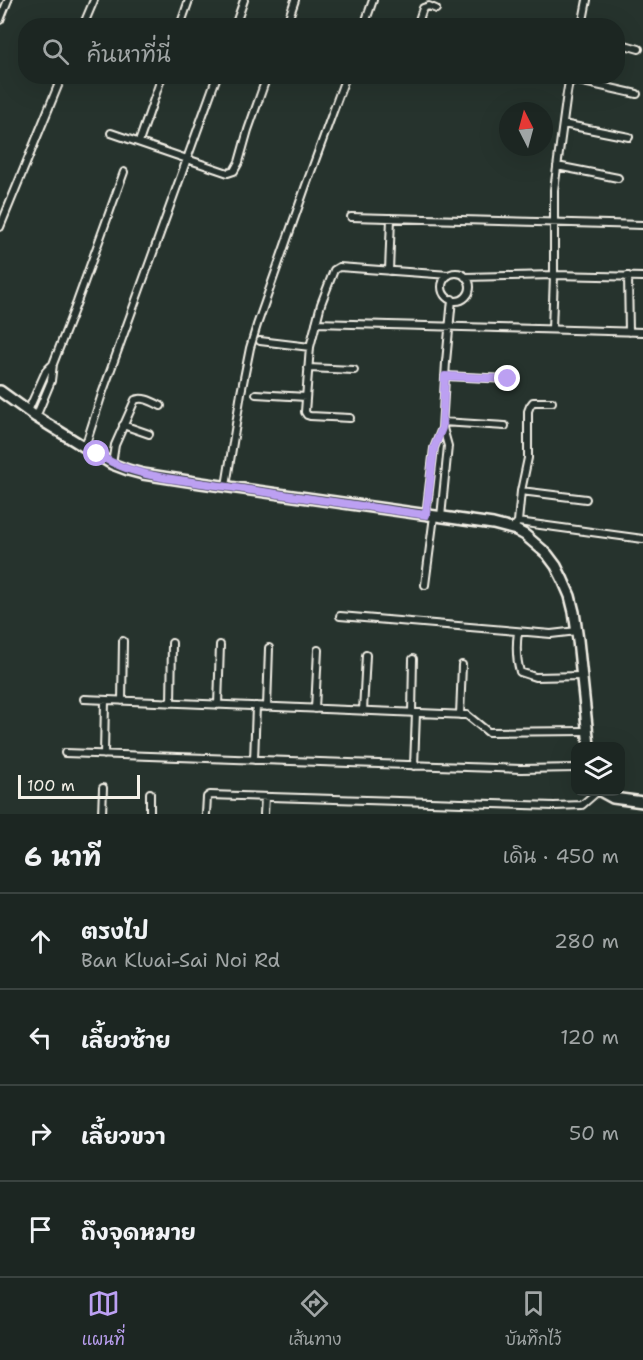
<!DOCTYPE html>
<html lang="th">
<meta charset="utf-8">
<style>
body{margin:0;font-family:"Shantell Sans","Playpen Sans Thai",sans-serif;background:#252e2a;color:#f1f3f6}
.controls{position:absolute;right:18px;bottom:18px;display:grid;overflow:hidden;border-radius:12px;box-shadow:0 6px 24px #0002}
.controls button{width:54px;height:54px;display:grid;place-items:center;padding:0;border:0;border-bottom:2px solid #3a4340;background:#1c2622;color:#f1f3f6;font:30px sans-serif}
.compass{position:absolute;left:499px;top:102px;width:54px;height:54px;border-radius:50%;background:#1c2622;box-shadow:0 6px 24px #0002;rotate:354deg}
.scale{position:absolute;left:18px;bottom:15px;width:122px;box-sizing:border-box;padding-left:6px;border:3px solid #f4f1e8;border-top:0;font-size:16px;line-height:21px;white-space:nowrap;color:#f4f1e8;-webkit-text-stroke:4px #26332d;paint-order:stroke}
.stop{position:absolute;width:18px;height:18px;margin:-14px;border:4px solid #bca0f2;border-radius:50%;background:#fff}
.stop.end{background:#bca0f2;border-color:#fff;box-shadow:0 2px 6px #0008}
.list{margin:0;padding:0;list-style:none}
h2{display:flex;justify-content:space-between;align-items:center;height:78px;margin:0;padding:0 24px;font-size:26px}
h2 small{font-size:20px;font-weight:400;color:#a0a5a5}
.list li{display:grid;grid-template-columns:39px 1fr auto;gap:18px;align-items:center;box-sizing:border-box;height:96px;padding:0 24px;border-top:2px solid #3a4340}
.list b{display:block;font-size:22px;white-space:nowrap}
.list p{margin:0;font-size:20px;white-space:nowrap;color:#a0a5a5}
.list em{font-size:20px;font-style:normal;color:#a0a5a5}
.icon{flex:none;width:33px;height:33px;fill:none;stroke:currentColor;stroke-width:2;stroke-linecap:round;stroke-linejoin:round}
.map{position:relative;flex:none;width:643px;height:814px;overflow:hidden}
.search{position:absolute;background:#1c2622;box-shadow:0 6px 24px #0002;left:18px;right:18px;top:18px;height:66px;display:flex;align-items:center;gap:15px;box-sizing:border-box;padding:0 21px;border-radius:24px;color:#a0a5a5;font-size:22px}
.sheet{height:462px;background:#1c2622}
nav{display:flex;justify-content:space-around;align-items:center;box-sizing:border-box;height:84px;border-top:2px solid #3a4340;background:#1c2622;font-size:16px;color:#a0a5a5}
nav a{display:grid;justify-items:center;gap:3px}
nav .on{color:#bca0f2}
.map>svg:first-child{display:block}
</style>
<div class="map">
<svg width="643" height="814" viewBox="0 0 643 814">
<rect width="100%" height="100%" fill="#26332d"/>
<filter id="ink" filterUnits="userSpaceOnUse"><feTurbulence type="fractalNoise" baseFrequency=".0167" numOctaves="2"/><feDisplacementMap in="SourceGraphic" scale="12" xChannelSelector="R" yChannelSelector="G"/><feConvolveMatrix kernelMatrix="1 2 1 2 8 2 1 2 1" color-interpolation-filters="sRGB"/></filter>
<g filter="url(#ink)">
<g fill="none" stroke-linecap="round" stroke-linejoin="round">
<g stroke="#f4f1e8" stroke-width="10">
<path id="street" d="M 0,20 L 8,0
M 83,26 L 94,0
M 180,26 L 189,0
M 235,26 L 244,0
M 286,26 L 295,0
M 364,26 L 373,0
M 417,26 L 423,8 L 429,6 L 436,9
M 582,26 L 587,0
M 618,43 L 639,49
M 570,79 L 637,94
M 563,124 L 629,137
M 111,133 L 228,173 L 234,171 L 239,162 L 248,130 L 267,76
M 139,142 L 162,76
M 557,166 L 618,178
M 351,217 L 643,225
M 0,227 L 62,76
M 389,271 L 391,218
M442 287a14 14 0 1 1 28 0a14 14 0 1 1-28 0Z
M 628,276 L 629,332
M 465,277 L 554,275 L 643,277
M 316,323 L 643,332
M 552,329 L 554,275 L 554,190 L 567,93 L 570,76
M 260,341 L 310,347
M 308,368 L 354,370
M 445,376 L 508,379
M 256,394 L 306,397
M 28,411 L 46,371 L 53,364
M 36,417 L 51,381 L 53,364 L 77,302 L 124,172
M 350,418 L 310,416 L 307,415 L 305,412 L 310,347 L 321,304 L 334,270 L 339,267 L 449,275
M 443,422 L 505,426
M 123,425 L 149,434
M 85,447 L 102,394 L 217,76
M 112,464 L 115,445 L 135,400 C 143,396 153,402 161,406
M 226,486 L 241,393 L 250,348 L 257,325 L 305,188 L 346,76
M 521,491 L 586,499
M 426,515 L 434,448 L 442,428 L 446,362 L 452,299
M 441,517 L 448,446 L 443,428
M 518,522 L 643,539
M 512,529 L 518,522 L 521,491 L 528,458 L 528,411 L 530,406 L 533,402 L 552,402
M 425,585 L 434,516
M 340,616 L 551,634 L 577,631
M 518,632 C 516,646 516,658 520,672 L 535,677 L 582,676
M 84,699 L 467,715 L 488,732 L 588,731
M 122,701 L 123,641
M 171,703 L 172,643
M 218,705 L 220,645
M 267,707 L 269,648
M 315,709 L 318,650
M 363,711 L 366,655
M 412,713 L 413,659
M 460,715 L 462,665
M 65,753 L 521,769 L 576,768
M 104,755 L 105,700
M 254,760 L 256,706
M 414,766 L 416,713
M 150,793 L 150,814
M 102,814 L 103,788
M 206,814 L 207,797 L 210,795 L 554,806 L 582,805 L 597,792
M 264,814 L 265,797"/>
</g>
<g stroke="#f4f1e8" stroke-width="14">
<path id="secondary" d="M 0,391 L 36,417 L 112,464 L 128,470 L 143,474 L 201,483 L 493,524 L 516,530 L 525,535 L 547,554 L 556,566 L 563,580 L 570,596 L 574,612 L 578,640 L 589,746
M 602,792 L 613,798 L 643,802"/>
</g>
<use href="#street" stroke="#26332d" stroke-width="6"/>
<use href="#secondary" stroke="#26332d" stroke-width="9"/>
</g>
</g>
<g fill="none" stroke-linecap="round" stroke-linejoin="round" filter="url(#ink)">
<path stroke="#bca0f2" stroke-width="8" d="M 97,454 C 119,468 139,473 165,478 L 426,515 L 434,448 L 442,428 L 445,376 L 508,379"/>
</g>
</svg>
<div class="controls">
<button><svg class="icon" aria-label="layers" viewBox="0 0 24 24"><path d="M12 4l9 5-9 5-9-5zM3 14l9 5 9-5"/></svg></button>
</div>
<svg class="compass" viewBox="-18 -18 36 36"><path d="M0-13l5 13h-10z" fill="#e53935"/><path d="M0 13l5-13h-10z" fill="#a0a5a5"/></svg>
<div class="scale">100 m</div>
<div class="stop" style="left:97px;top:454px"></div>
<div class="stop end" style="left:508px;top:379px"></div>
<div class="search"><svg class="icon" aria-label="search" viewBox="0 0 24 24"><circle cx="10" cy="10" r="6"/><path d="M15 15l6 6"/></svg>ค้นหาที่นี่</div>
</div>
<section class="sheet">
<h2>6 นาที<small>เดิน · 450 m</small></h2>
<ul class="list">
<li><svg class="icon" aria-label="ahead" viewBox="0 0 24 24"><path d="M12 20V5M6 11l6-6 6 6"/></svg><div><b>ตรงไป</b><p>Ban Kluai-Sai Noi Rd</p></div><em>280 m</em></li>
<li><svg class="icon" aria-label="left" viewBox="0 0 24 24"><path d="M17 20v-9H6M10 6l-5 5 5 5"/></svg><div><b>เลี้ยวซ้าย</b></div><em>120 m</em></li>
<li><svg class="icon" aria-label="right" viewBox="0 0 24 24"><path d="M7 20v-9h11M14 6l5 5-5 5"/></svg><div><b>เลี้ยวขวา</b></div><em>50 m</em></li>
<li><svg class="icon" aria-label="arrive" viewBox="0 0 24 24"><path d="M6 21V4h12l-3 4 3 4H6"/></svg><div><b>ถึงจุดหมาย</b></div></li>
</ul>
</section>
<nav>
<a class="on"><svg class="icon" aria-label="map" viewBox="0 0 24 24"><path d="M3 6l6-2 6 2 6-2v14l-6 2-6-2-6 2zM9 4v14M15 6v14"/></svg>แผนที่</a>
<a><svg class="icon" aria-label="directions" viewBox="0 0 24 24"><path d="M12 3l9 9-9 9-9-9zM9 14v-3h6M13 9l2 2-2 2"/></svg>เส้นทาง</a>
<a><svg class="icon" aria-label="saved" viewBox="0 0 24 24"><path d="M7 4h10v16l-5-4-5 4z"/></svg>บันทึกไว้</a>
</nav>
